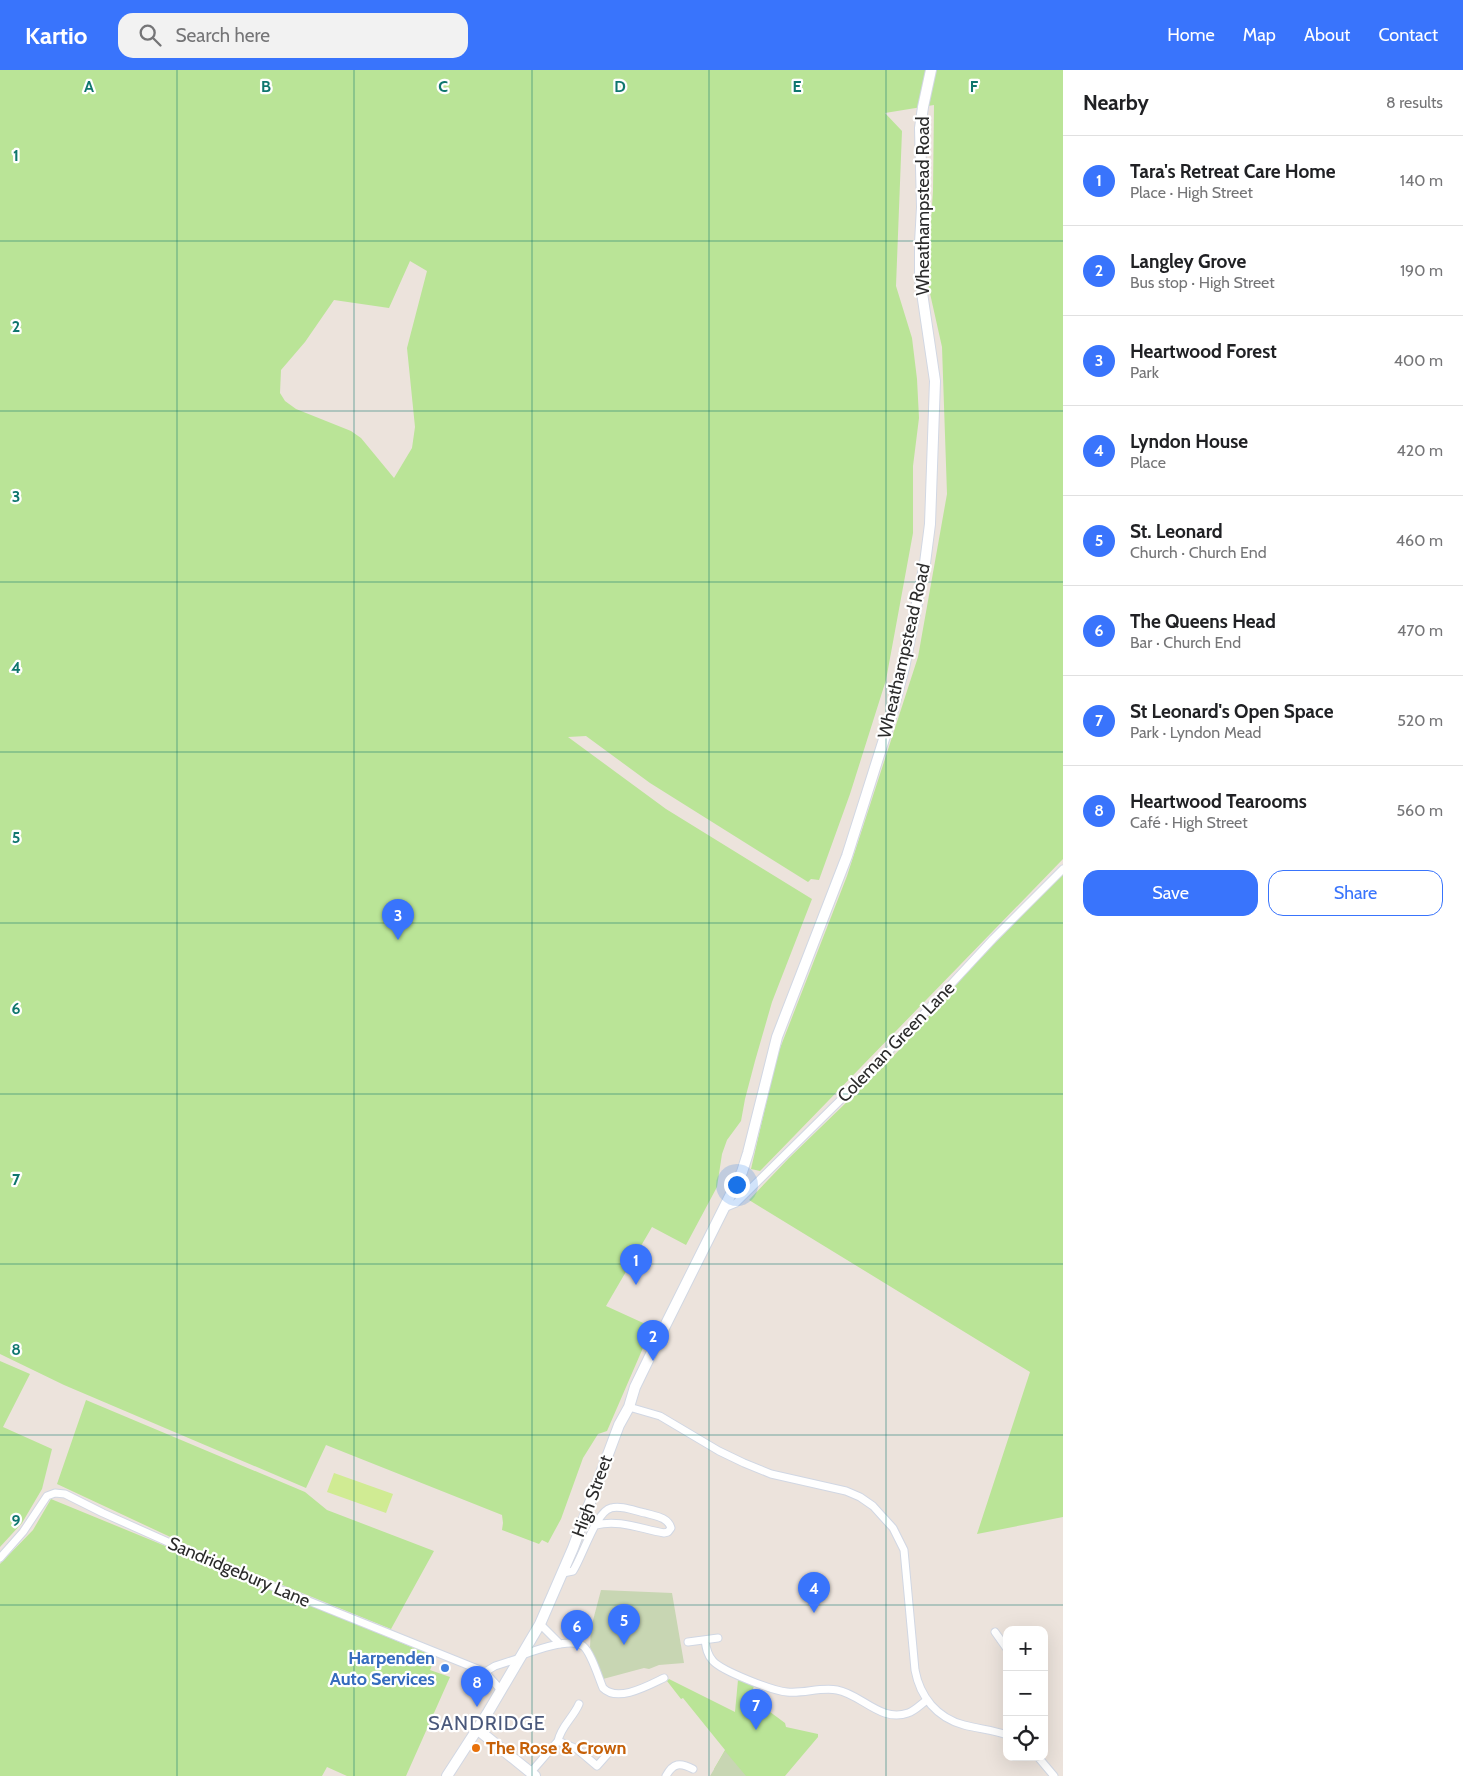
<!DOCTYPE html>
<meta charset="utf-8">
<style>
body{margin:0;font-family:Cabin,sans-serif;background:#f2f2f2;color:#202124}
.controls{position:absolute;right:15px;bottom:15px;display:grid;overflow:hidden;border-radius:10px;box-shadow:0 5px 20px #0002}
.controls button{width:45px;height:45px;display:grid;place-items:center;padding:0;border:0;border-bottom:1px solid #e0e0e0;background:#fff;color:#202124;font:25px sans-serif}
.you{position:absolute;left:736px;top:1114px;width:18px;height:18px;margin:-12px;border:4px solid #fff;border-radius:50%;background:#1a73e8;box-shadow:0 0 0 8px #1a73e833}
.badge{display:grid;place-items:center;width:32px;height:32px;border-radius:50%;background:#3974fc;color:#fff;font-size:16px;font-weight:700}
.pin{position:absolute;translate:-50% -41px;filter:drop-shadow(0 1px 2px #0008)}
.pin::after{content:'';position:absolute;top:26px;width:18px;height:15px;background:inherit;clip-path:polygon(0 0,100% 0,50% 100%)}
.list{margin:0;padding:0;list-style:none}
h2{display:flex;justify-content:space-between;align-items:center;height:65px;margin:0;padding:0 20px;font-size:21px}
h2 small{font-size:16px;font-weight:400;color:#757577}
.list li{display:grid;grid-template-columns:32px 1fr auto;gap:15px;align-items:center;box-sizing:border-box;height:90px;padding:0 20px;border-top:1px solid #e0e0e0}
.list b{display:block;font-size:19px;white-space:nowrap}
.list p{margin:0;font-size:16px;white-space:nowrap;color:#757577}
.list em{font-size:16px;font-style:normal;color:#757577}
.actions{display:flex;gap:10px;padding:15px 20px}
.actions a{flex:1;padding:11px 0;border:1px solid #3974fc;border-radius:15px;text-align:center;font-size:18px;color:#3974fc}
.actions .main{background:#3974fc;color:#fff}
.icon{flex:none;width:28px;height:28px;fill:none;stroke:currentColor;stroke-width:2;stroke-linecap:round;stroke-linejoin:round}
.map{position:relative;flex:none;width:1063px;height:1706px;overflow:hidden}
header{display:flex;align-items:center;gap:30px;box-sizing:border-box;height:70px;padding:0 25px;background:#3974fc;color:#fff}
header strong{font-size:24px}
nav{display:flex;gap:28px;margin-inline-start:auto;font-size:18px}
.search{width:350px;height:45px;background:#f2f2f2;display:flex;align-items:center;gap:12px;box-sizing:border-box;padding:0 18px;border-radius:15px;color:#757577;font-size:19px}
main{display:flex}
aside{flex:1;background:#fff}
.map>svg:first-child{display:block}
</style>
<header>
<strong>Kartio</strong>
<div class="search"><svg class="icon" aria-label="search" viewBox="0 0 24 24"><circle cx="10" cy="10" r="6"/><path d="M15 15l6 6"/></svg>Search here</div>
<nav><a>Home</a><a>Map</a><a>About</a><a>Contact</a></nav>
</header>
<main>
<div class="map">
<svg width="1063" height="1706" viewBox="0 0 1063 1706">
<rect width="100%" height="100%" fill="#ece3dc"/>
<path fill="#bae497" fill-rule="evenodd" d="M 0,0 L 1063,0 L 1063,789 L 760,1101 L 751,1099 L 777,986 L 847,806 L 918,587 L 947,424 L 942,277 L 927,210 L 933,121 L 934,35 L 885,43 L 902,61 L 896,216 L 912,268 L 917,309 L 919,348 L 913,396 L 913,463 L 886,610 L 850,724 L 819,810 L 811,809 L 808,812 L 650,713 L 586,666 L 568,667 L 666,739 L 812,829 L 772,932 L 755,991 L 745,1029 L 741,1051 L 727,1070 L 722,1084 L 717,1117 L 686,1175 L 652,1157 L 606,1236 L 652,1257 L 607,1361 L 598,1364 L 583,1388 L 561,1449 L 548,1473 L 542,1470 L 539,1474 L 502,1460 L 503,1453 L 502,1445 L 326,1375 L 306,1418 L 64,1315 L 0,1284 ZM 410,191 L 427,201 L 407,278 L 415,357 L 412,378 L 394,408 L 361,368 L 351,361 L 296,339 L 285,331 L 280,323 L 281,300 L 305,272 L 334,230 L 389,238 Z
M 1063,803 L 1063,1447 L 977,1464 L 1030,1302 L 749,1130 L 789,1088 L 884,996 L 918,960 L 943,929 L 977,892 Z
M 0,1291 L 30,1304 L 3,1357 L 52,1379 L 42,1419 L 22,1453 L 0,1477 Z
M 86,1330 L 305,1422 L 327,1440 L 434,1481 L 391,1559 L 211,1486 L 57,1414 Z
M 51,1429 L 436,1587 L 430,1600 L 450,1607 L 406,1706 L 347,1706 L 327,1697 L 322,1706 L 0,1706 L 0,1494 L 33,1460 Z
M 669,1609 L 735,1642 L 738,1610 L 754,1616 L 749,1632 L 762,1636 L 785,1653 L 786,1657 L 818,1664 L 818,1667 L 785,1706 L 721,1706 L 714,1699 L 725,1680 L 683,1628 L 681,1629 L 667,1611 Z"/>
<path fill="#c8d6b3" d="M 601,1520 L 672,1523 L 684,1593 L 659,1595 L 649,1599 L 644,1598 L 603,1609 L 590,1577 L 591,1558 Z
M 725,1681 L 746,1706 L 710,1706 Z"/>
<path fill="#d0eb93" d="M 334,1403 L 393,1424 L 386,1443 L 327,1422 Z"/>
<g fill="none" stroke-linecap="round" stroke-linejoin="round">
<g stroke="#d1d7e3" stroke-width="9">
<path id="street" d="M 724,1138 L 736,1133 L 877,994 L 993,869 L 1063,799
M 629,1337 L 660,1346 L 719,1381 L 744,1393 L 771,1404 L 846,1421 L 860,1427 L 873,1436 L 893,1458 L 904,1480 L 915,1600 C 920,1627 937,1648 964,1655 C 979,1659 993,1660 1007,1665
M 0,1488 L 23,1462 L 47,1426 L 55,1423 L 65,1424 L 103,1443 L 217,1494 L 485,1602 L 500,1619
M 563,1503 L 573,1501 C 582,1488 596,1441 611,1438 C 621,1435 635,1441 645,1443 C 655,1446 668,1447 671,1458 L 668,1462 L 664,1463 C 641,1459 619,1449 596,1455
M 540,1554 L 560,1574
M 995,1562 L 1007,1579
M 705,1570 C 706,1577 707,1585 713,1591 C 722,1601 773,1621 787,1622 C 803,1624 820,1617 837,1620 C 861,1624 881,1653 908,1643 C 915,1641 921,1634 927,1630
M 688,1572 L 718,1568
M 522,1585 C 536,1580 570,1567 583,1576 C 591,1582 599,1609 603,1618 C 618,1633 649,1615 664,1608
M 485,1602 L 495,1596 L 520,1588
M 558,1671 C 561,1656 573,1648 579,1634
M 1038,1687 L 1054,1706
M 531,1702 L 558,1671 L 577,1679 L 597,1696 L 613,1678
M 666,1706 C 673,1693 680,1692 693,1699"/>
</g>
<g stroke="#d1d7e3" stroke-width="12">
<path id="secondary" d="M 477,1659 L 535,1706
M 447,1706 L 487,1644 L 540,1554 L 573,1478 L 619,1355 L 629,1337 L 635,1317 L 654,1278 L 742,1102 L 748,1083 L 777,967 L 847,786 L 891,647 L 904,598 L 925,493 L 930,454 L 935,311 L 920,209 L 920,173 L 922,137 L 920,58 L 923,37 L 931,0"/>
</g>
<use href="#street" stroke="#fff" stroke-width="7"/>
<use href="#secondary" stroke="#fff" stroke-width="10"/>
</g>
<path fill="none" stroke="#0f766e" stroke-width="1" stroke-opacity="0.55" d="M 177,0 L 177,1706M 354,0 L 354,1706M 532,0 L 532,1706M 709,0 L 709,1706M 886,0 L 886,1706M 0,171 L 1063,171M 0,341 L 1063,341M 0,512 L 1063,512M 0,682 L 1063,682M 0,853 L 1063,853M 0,1024 L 1063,1024M 0,1194 L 1063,1194M 0,1365 L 1063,1365M 0,1535 L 1063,1535"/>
<circle fill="#3f7fe0" stroke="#fff" stroke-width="2" cx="445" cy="1598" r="5"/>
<circle fill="#e8710a" stroke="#fff" stroke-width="2" cx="476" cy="1678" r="5"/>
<g text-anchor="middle" stroke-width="4.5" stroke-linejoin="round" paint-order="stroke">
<g font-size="18" fill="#2a2a2a" stroke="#fff">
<text transform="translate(923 136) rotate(-90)" y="6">Wheathampstead Road</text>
<text transform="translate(904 581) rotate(-77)" y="6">Wheathampstead Road</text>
<text transform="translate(896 972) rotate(-46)" y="6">Coleman Green Lane</text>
<text transform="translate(592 1426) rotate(-70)" y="6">High Street</text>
<text transform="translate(239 1502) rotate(23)" y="6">Sandridgebury Lane</text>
</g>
<g font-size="18" font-weight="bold" fill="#366cbe" stroke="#fff" text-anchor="end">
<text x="435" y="1594">Harpenden<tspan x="435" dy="21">Auto Services</tspan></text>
</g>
<g font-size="18" font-weight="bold" fill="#c56008" stroke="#fff" text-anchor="start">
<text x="486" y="1684">The Rose &amp; Crown</text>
</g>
<g font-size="20" letter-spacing="1" fill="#4a587b" stroke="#fff">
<text x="487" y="1660">SANDRIDGE</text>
</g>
</g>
<g font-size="16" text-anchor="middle" font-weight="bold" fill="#0f766e" stroke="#fff" stroke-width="4.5" stroke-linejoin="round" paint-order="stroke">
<text x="89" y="22">A</text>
<text x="266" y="22">B</text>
<text x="443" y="22">C</text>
<text x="620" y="22">D</text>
<text x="797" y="22">E</text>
<text x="974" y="22">F</text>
<text x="16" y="91">1</text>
<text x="16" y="262">2</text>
<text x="16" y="432">3</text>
<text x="16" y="603">4</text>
<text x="16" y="773">5</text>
<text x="16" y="944">6</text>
<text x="16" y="1115">7</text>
<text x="16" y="1285">8</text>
<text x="16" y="1456">9</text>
</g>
</svg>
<div class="controls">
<button>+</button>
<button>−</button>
<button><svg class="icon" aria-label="locate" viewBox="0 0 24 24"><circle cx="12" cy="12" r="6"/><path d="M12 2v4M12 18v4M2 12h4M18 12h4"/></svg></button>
</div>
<div class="you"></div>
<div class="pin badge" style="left:636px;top:1215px">1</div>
<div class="pin badge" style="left:653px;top:1291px">2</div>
<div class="pin badge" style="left:398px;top:870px">3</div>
<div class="pin badge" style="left:814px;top:1543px">4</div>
<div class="pin badge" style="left:624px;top:1575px">5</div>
<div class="pin badge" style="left:577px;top:1581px">6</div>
<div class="pin badge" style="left:756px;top:1660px">7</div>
<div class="pin badge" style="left:477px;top:1637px">8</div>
</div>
<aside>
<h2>Nearby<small>8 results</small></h2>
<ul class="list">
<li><span class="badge">1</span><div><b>Tara's Retreat Care Home</b><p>Place · High Street</p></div><em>140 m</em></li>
<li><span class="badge">2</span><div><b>Langley Grove</b><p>Bus stop · High Street</p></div><em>190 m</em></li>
<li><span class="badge">3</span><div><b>Heartwood Forest</b><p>Park</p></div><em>400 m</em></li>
<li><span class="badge">4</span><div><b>Lyndon House</b><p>Place</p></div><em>420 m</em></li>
<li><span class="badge">5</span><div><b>St. Leonard</b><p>Church · Church End</p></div><em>460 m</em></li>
<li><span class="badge">6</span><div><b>The Queens Head</b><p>Bar · Church End</p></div><em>470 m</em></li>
<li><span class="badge">7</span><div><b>St Leonard's Open Space</b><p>Park · Lyndon Mead</p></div><em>520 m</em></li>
<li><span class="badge">8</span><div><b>Heartwood Tearooms</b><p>Café · High Street</p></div><em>560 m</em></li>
</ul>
<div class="actions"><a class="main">Save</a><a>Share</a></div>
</aside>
</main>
